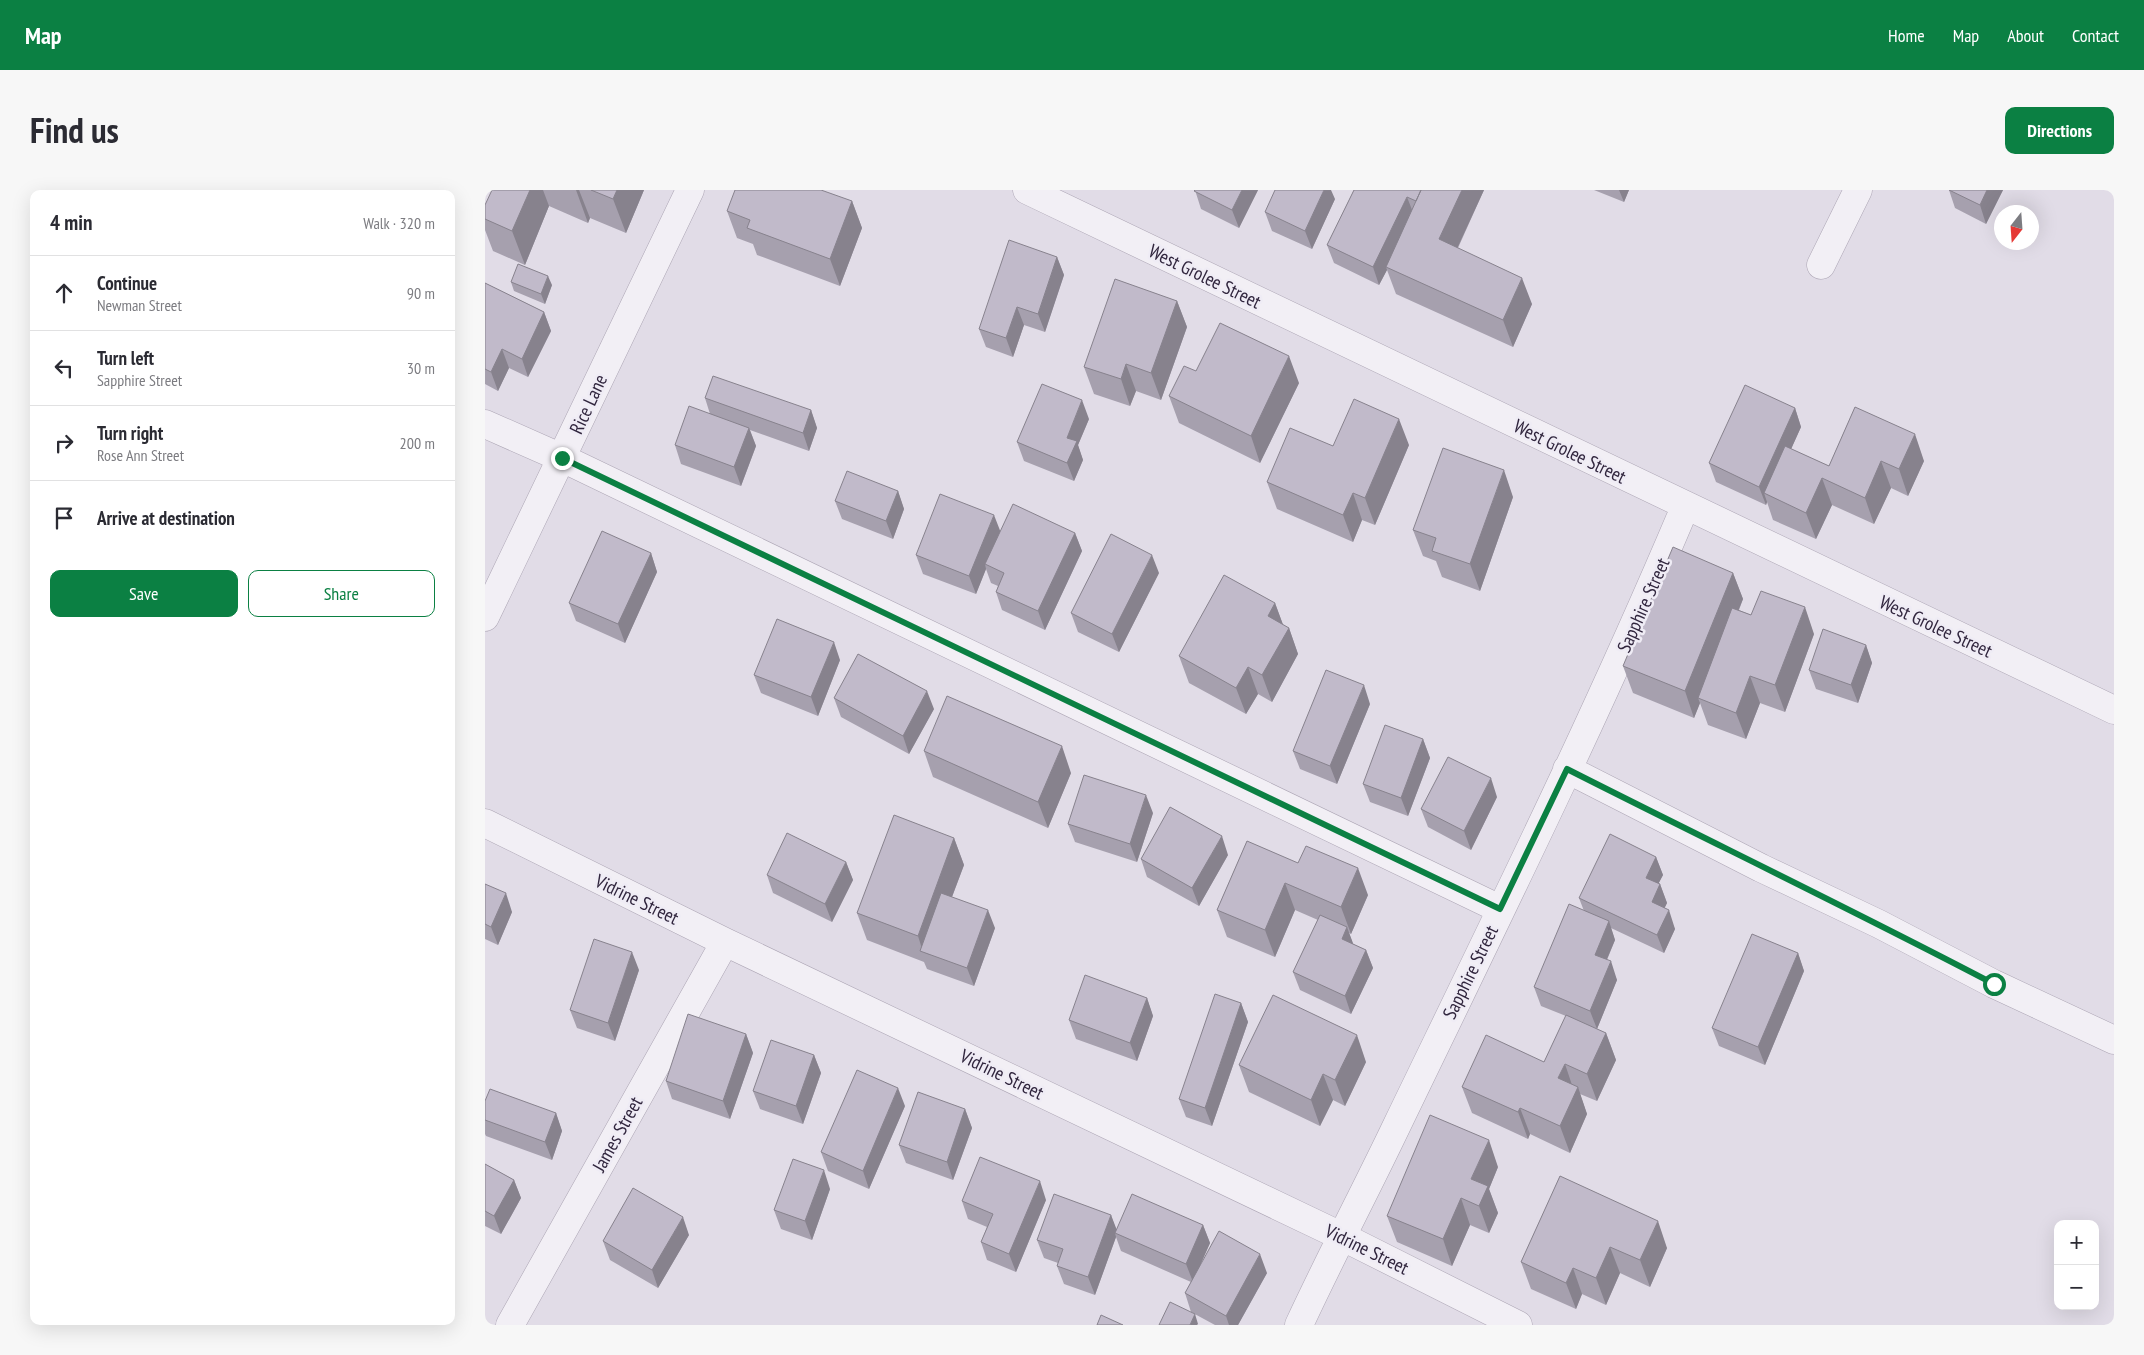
<!DOCTYPE html>
<meta charset="utf-8">
<style>
body{margin:0;font-family:"PT Sans Narrow",sans-serif;background:#f7f7f7;color:#2b2b33}
.controls{position:absolute;right:15px;bottom:15px;display:grid;overflow:hidden;border-radius:10px;box-shadow:0 5px 20px #0002}
.controls button{width:45px;height:45px;display:grid;place-items:center;padding:0;border:0;border-bottom:1px solid #e1e1e2;background:#fff;color:#2b2b33;font:25px sans-serif}
.compass{position:absolute;left:1509px;top:15px;width:45px;height:45px;border-radius:50%;background:#fff;box-shadow:0 5px 20px #0002;rotate:197deg}
.stop{position:absolute;width:15px;height:15px;margin:-11px;border:4px solid #0b8043;border-radius:50%;background:#fff}
.stop.end{background:#0b8043;border-color:#fff;box-shadow:0 1px 5px #0008}
.list{margin:0;padding:0;list-style:none}
h2{display:flex;justify-content:space-between;align-items:center;height:65px;margin:0;padding:0 20px;font-size:21px}
h2 small{font-size:16px;font-weight:400;color:#7c7c81}
.list li{display:grid;grid-template-columns:32px 1fr auto;gap:15px;align-items:center;box-sizing:border-box;height:75px;padding:0 20px;border-top:1px solid #e1e1e2}
.list b{display:block;font-size:19px;white-space:nowrap}
.list p{margin:0;font-size:16px;white-space:nowrap;color:#7c7c81}
.list em{font-size:16px;font-style:normal;color:#7c7c81}
.actions{display:flex;gap:10px;padding:15px 20px}
.actions a{flex:1;padding:11px 0;border:1px solid #0b8043;border-radius:10px;text-align:center;font-size:18px;color:#0b8043}
.actions .main{background:#0b8043;color:#fff}
.icon{flex:none;width:28px;height:28px;fill:none;stroke:currentColor;stroke-width:2;stroke-linecap:round;stroke-linejoin:round}
.map{position:relative;flex:none;width:1629px;height:1135px;overflow:hidden;border-radius:10px}
header{display:flex;align-items:center;gap:30px;box-sizing:border-box;height:70px;padding:0 25px;background:#0b8043;color:#fff}
header strong{font-size:24px}
nav{display:flex;gap:28px;margin-inline-start:auto;font-size:18px}
.intro{display:flex;align-items:center;justify-content:space-between;box-sizing:border-box;height:120px;padding:0 30px}
h1{margin:0;font-size:35px}
.button{padding:12px 22px;border-radius:10px;background:#0b8043;color:#fff;font-size:18px;font-weight:700}
main{display:flex;gap:30px;padding:0 30px}
aside{flex:1;background:#fff;border-radius:10px;box-shadow:0 5px 20px #0002}
.map>svg:first-child{display:block}
</style>
<header>
<strong>Map</strong>
<nav><a>Home</a><a>Map</a><a>About</a><a>Contact</a></nav>
</header>
<div class="intro"><h1>Find us</h1><a class="button">Directions</a></div>
<main>
<aside>
<h2>4 min<small>Walk · 320 m</small></h2>
<ul class="list">
<li><svg class="icon" aria-label="ahead" viewBox="0 0 24 24"><path d="M12 20V5M6 11l6-6 6 6"/></svg><div><b>Continue</b><p>Newman Street</p></div><em>90 m</em></li>
<li><svg class="icon" aria-label="left" viewBox="0 0 24 24"><path d="M17 20v-9H6M10 6l-5 5 5 5"/></svg><div><b>Turn left</b><p>Sapphire Street</p></div><em>30 m</em></li>
<li><svg class="icon" aria-label="right" viewBox="0 0 24 24"><path d="M7 20v-9h11M14 6l5 5-5 5"/></svg><div><b>Turn right</b><p>Rose Ann Street</p></div><em>200 m</em></li>
<li><svg class="icon" aria-label="arrive" viewBox="0 0 24 24"><path d="M6 21V4h12l-3 4 3 4H6"/></svg><div><b>Arrive at destination</b></div></li>
</ul>
<div class="actions"><a class="main">Save</a><a>Share</a></div>
</aside>
<div class="map">
<svg width="1629" height="1135" viewBox="0 0 1629 1135">
<rect width="100%" height="100%" fill="#e1dce7"/>
<g fill="none" stroke-linecap="round" stroke-linejoin="round">
<g stroke="#aca5b4" stroke-width="29">
<path id="street" d="M 542,0 L 1629,520
M 1336,75 L 1373,0
M 0,234 L 77,268 L 1015,719
M 0,427 L 205,0
M 1082,579 L 1276,678 L 1394,734 L 1509,794 L 1629,850
M 0,633 L 240,752 L 856,1046 L 1033,1135
M 25,1135 L 240,752
M 814,1135 C 845,1068 880,1002 912,935 C 1011,730 1112,526 1200,317"/>
</g>
<use href="#street" stroke="#f2eff5" stroke-width="28"/>
</g>
<path fill="#a6a0ae" d="M 7,0 L 159,0 L 141,43 L 105,28 L 103,33 L 64,16 L 40,75 L 8,61 L 0,40 L 0,29 Z
M 710,0 L 773,0 L 754,38 L 716,19 Z
M 869,0 L 999,0 L 973,58 L 1047,114 L 1028,157 L 911,104 L 902,80 L 894,95 L 849,73 L 842,55 Z
M 1109,0 L 1144,0 L 1139,12 Z
M 1464,0 L 1518,0 L 1501,34 L 1470,18 Z
M 850,9 L 827,59 L 787,41 L 780,22 Z
M 367,11 L 377,38 L 355,96 L 272,65 L 268,54 L 252,48 L 242,21 Z
M 572,67 L 579,85 L 560,142 L 539,135 L 528,167 L 501,157 L 494,139 Z
M 26,92 L 67,95 L 60,114 L 29,101 Z
M 0,93 L 59,122 L 66,141 L 43,187 L 24,178 L 13,201 L 0,194 Z
M 692,111 L 702,137 L 676,210 L 651,201 L 645,216 L 609,204 L 599,177 Z
M 711,181 L 814,193 L 775,273 L 694,233 L 684,206 Z
M 220,208 L 326,220 L 332,238 L 324,261 L 265,240 L 271,256 L 256,296 L 196,274 L 190,255 L 225,224 Z
M 1370,217 L 1439,271 L 1423,306 L 1406,298 L 1389,334 L 1347,315 L 1331,349 L 1288,330 L 1282,312 L 1281,315 L 1231,292 L 1224,273 L 1310,218 L 1316,237 L 1306,259 L 1344,276 Z
M 604,229 L 593,255 L 598,270 L 589,291 L 539,271 L 532,252 Z
M 924,255 L 890,335 L 877,330 L 868,352 L 792,319 L 782,292 L 848,256 Z
M 413,301 L 419,319 L 408,349 L 357,329 L 350,311 Z
M 1028,307 L 995,401 L 957,387 L 951,371 L 938,366 L 928,340 Z
M 515,342 L 590,343 L 597,361 L 560,440 L 517,420 L 511,402 L 513,396 L 506,393 L 501,379 L 491,404 L 438,384 L 431,365 Z
M 166,363 L 172,382 L 140,453 L 91,431 L 84,413 Z
M 674,383 L 634,462 L 593,442 L 586,423 Z
M 1248,383 L 1258,409 L 1254,420 L 1266,425 L 1329,444 L 1300,522 L 1275,513 L 1261,549 L 1223,535 L 1215,513 L 1209,528 L 1148,503 L 1138,476 Z
M 790,413 L 798,435 L 804,438 L 813,464 L 787,512 L 773,504 L 761,524 L 704,493 L 694,466 Z
M 1381,455 L 1387,473 L 1373,513 L 1331,499 L 1324,480 Z
M 355,470 L 333,526 L 276,503 L 269,485 Z
M 349,508 L 449,519 L 424,564 L 356,527 Z
M 885,514 L 852,594 L 815,579 L 808,561 Z
M 938,549 L 945,568 L 923,626 L 885,612 L 878,594 Z
M 439,561 L 586,583 L 563,638 L 448,587 Z
M 1012,607 L 986,660 L 943,637 L 936,619 Z
M 668,623 L 652,672 L 590,652 L 583,634 Z
M 469,648 L 479,675 L 467,707 L 510,738 L 489,796 L 442,779 L 439,772 L 382,750 L 372,723 Z
M 762,651 L 883,705 L 866,744 L 864,743 L 868,754 L 881,760 L 888,778 L 866,824 L 815,800 L 808,782 L 833,730 L 810,720 L 790,767 L 742,747 L 732,720 Z
M 743,665 L 714,716 L 662,687 L 656,669 Z
M 1171,667 L 1178,685 L 1173,694 L 1175,694 L 1182,713 L 1179,718 L 1190,739 L 1179,763 L 1126,738 L 1130,750 L 1122,770 L 1132,790 L 1112,839 L 1121,843 L 1131,870 L 1112,911 L 1095,904 L 1102,924 L 1085,963 L 1045,944 L 1043,949 L 987,923 L 977,897 L 1059,872 L 1081,826 L 1056,816 L 1049,797 L 1099,721 L 1094,708 Z
M 361,672 L 368,690 L 347,732 L 288,703 L 282,685 Z
M 0,694 L 27,722 L 13,755 L 0,749 Z
M 1313,763 L 1319,781 L 1280,875 L 1234,856 L 1227,838 Z
M 154,780 L 130,851 L 92,838 L 85,820 Z
M 662,808 L 668,826 L 652,871 L 591,849 L 584,830 Z
M 756,813 L 763,832 L 727,936 L 701,927 L 694,909 Z
M 261,844 L 268,863 L 245,929 L 187,909 L 181,891 Z
M 329,865 L 336,883 L 318,934 L 275,919 L 268,901 Z
M 881,872 L 860,916 L 848,910 L 835,936 L 764,902 L 754,875 Z
M 0,911 L 71,923 L 77,941 L 67,970 L 1,946 L 0,944 Z
M 420,916 L 384,999 L 343,981 L 336,962 Z
M 480,919 L 487,938 L 468,990 L 421,973 L 414,955 Z
M 0,974 L 29,990 L 36,1008 L 16,1044 L 0,1036 Z
M 1013,977 L 1004,999 L 1013,1023 L 1004,1043 L 985,1035 L 967,1076 L 912,1052 L 902,1026 Z
M 1075,986 L 1182,1058 L 1165,1097 L 1135,1083 L 1121,1115 L 1097,1104 L 1091,1119 L 1046,1099 L 1036,1072 Z
M 345,999 L 327,1050 L 296,1039 L 289,1020 Z
M 561,1010 L 531,1082 L 502,1070 L 496,1052 L 502,1037 L 483,1029 L 477,1011 Z
M 626,1025 L 631,1040 L 718,1035 L 725,1053 L 715,1075 L 782,1083 L 753,1135 L 730,1135 L 706,1122 L 700,1103 L 706,1092 L 636,1061 L 631,1047 L 610,1105 L 579,1094 L 572,1076 L 573,1073 L 559,1068 L 552,1050 Z
M 204,1045 L 173,1098 L 125,1070 L 118,1051 Z"/>
<path fill="#87828d" d="M 45,0 L 58,0 L 64,16 L 40,75 L 27,41 Z
M 91,0 L 94,0 L 105,28 L 103,33 Z
M 132,0 L 159,0 L 141,43 L 128,9 Z
M 757,0 L 773,0 L 754,38 L 747,20 Z
M 839,0 L 846,0 L 850,9 L 827,59 L 820,41 Z
M 977,0 L 999,0 L 964,76 L 954,49 Z
M 1134,0 L 1144,0 L 1139,12 Z
M 1502,0 L 1518,0 L 1501,34 L 1495,15 Z
M 922,7 L 929,25 L 901,77 L 902,80 L 894,95 L 888,77 Z
M 367,11 L 377,38 L 355,96 L 345,69 Z
M 572,67 L 579,85 L 560,142 L 553,124 Z
M 63,86 L 67,95 L 60,114 L 56,104 Z
M 1037,88 L 1047,114 L 1028,157 L 1018,130 Z
M 692,111 L 702,137 L 676,210 L 666,183 Z
M 532,117 L 539,135 L 528,167 L 521,148 Z
M 59,122 L 66,141 L 43,187 L 37,169 Z
M 17,159 L 24,178 L 13,201 L 6,182 Z
M 804,166 L 814,193 L 775,273 L 766,246 Z
M 641,174 L 651,201 L 645,216 L 636,189 Z
M 597,210 L 604,229 L 593,255 L 598,270 L 589,291 L 582,273 L 582,248 Z
M 1310,218 L 1316,237 L 1285,306 L 1279,303 L 1282,312 L 1281,315 L 1274,297 Z
M 326,220 L 332,238 L 324,261 L 318,243 Z
M 914,229 L 924,255 L 890,335 L 880,308 Z
M 264,238 L 271,256 L 256,296 L 249,277 Z
M 1430,244 L 1439,271 L 1423,306 L 1414,279 Z
M 1396,271 L 1406,298 L 1389,334 L 1380,308 Z
M 1019,280 L 1028,307 L 995,401 L 985,374 Z
M 1337,288 L 1347,315 L 1331,349 L 1321,323 Z
M 413,301 L 419,319 L 408,349 L 401,331 Z
M 868,303 L 877,330 L 868,352 L 858,325 Z
M 509,325 L 516,343 L 500,374 L 501,379 L 491,404 L 484,386 Z
M 590,343 L 597,361 L 560,440 L 553,421 Z
M 166,363 L 172,382 L 140,453 L 133,434 Z
M 667,365 L 674,383 L 634,462 L 627,444 Z
M 1248,383 L 1258,409 L 1217,509 L 1213,508 L 1215,513 L 1209,528 L 1200,501 Z
M 790,413 L 800,440 L 783,426 Z
M 1320,417 L 1329,444 L 1300,522 L 1290,495 Z
M 804,438 L 813,464 L 787,512 L 777,485 Z
M 349,452 L 355,470 L 333,526 L 326,507 Z
M 1381,455 L 1387,473 L 1373,513 L 1366,495 Z
M 763,477 L 773,504 L 761,524 L 751,498 Z
M 1265,486 L 1275,513 L 1261,549 L 1251,523 Z
M 879,495 L 885,514 L 852,594 L 845,576 Z
M 442,501 L 449,519 L 424,564 L 418,546 Z
M 938,549 L 945,568 L 923,626 L 916,608 Z
M 577,556 L 586,583 L 563,638 L 553,612 Z
M 1006,588 L 1012,607 L 986,660 L 979,641 Z
M 661,605 L 668,623 L 652,672 L 645,654 Z
M 737,646 L 743,665 L 714,716 L 707,698 Z
M 469,648 L 479,675 L 445,765 L 438,762 L 433,746 Z
M 1171,667 L 1178,685 L 1167,706 L 1161,688 Z
M 361,672 L 368,690 L 347,732 L 340,714 Z
M 873,678 L 883,705 L 866,744 L 856,717 Z
M 800,693 L 810,720 L 790,767 L 780,740 Z
M 1175,694 L 1182,713 L 1174,730 L 1167,712 Z
M 21,703 L 27,722 L 13,755 L 6,737 Z
M 503,720 L 510,738 L 489,796 L 482,778 Z
M 1184,720 L 1190,739 L 1179,763 L 1172,745 Z
M 1124,731 L 1130,750 L 1116,783 L 1110,765 Z
M 862,737 L 869,756 L 857,749 Z
M 881,760 L 888,778 L 866,824 L 860,806 Z
M 147,762 L 154,780 L 130,851 L 123,833 Z
M 1313,763 L 1319,781 L 1280,875 L 1273,857 Z
M 1126,771 L 1132,790 L 1112,839 L 1105,821 Z
M 662,808 L 668,826 L 652,871 L 645,853 Z
M 756,813 L 763,832 L 727,936 L 720,918 Z
M 1121,843 L 1131,870 L 1112,911 L 1102,884 Z
M 261,844 L 268,863 L 245,929 L 238,911 Z
M 872,845 L 881,872 L 860,916 L 850,890 Z
M 329,865 L 336,883 L 318,934 L 311,916 Z
M 1080,874 L 1089,901 L 1073,888 Z
M 838,884 L 848,910 L 835,936 L 826,910 Z
M 1093,897 L 1102,924 L 1085,963 L 1075,936 Z
M 413,898 L 420,916 L 384,999 L 378,981 Z
M 1035,918 L 1045,944 L 1043,949 L 1033,922 Z
M 480,919 L 487,938 L 468,990 L 462,972 Z
M 71,923 L 77,941 L 67,970 L 60,952 Z
M 1004,950 L 1013,977 L 1004,999 L 1013,1023 L 1004,1043 L 994,1016 L 986,989 Z
M 339,980 L 345,999 L 327,1050 L 320,1031 Z
M 29,990 L 36,1008 L 16,1044 L 9,1026 Z
M 555,991 L 561,1010 L 531,1082 L 524,1064 Z
M 976,1008 L 985,1035 L 967,1076 L 958,1049 Z
M 626,1025 L 633,1043 L 630,1043 L 631,1047 L 610,1105 L 603,1087 Z
M 198,1027 L 204,1045 L 173,1098 L 167,1080 Z
M 1173,1031 L 1182,1058 L 1165,1097 L 1155,1070 Z
M 718,1035 L 725,1053 L 708,1092 L 701,1074 Z
M 1125,1057 L 1135,1083 L 1121,1115 L 1111,1088 Z
M 775,1064 L 782,1083 L 753,1135 L 744,1135 L 741,1126 Z
M 1088,1078 L 1097,1104 L 1091,1119 L 1081,1093 Z
M 710,1124 L 713,1134 L 712,1135 L 705,1135 Z"/>
<path fill="#c1baca" stroke="#87828d" d="M 7,0 L 45,0 L 27,41 L 0,29 L 0,15 Z
M 106,0 L 132,0 L 128,9 Z
M 250,0 L 336,0 L 367,11 L 345,69 L 262,38 L 265,30 L 242,21 Z
M 710,0 L 757,0 L 747,20 L 709,1 Z
M 790,0 L 839,0 L 820,41 L 780,22 Z
M 869,0 L 936,0 L 931,11 L 922,7 L 888,77 L 842,55 Z
M 936,0 L 977,0 L 954,49 L 1037,88 L 1018,130 L 901,77 Z
M 1464,0 L 1502,0 L 1495,15 Z
M 524,50 L 572,67 L 553,124 L 532,117 L 521,148 L 494,139 Z
M 33,74 L 63,86 L 56,104 L 26,92 Z
M 630,89 L 692,111 L 666,183 L 641,174 L 636,189 L 599,177 Z
M 0,93 L 59,122 L 37,169 L 17,159 L 6,182 L 0,179 Z
M 735,133 L 804,166 L 766,246 L 684,206 L 699,176 L 711,181 Z
M 228,186 L 326,220 L 318,243 L 220,208 Z
M 557,194 L 597,210 L 582,248 L 592,251 L 582,273 L 532,252 Z
M 1260,195 L 1310,218 L 1274,297 L 1224,273 Z
M 869,209 L 914,229 L 880,308 L 868,303 L 858,325 L 782,292 L 805,238 L 848,256 Z
M 204,216 L 264,238 L 249,277 L 190,255 Z
M 1370,217 L 1430,244 L 1414,279 L 1396,271 L 1380,308 L 1337,288 L 1321,323 L 1279,303 L 1300,256 L 1344,276 Z
M 958,258 L 1019,280 L 985,374 L 947,361 L 951,348 L 928,340 Z
M 362,281 L 413,301 L 401,331 L 350,311 Z
M 455,304 L 509,325 L 484,386 L 431,365 Z
M 528,314 L 590,343 L 553,421 L 511,402 L 519,383 L 500,374 Z
M 117,341 L 166,363 L 133,434 L 84,413 Z
M 626,344 L 667,365 L 627,444 L 586,423 Z
M 1188,357 L 1248,383 L 1200,501 L 1138,476 Z
M 739,385 L 790,413 L 783,426 L 804,438 L 777,485 L 763,477 L 751,498 L 694,466 Z
M 1276,401 L 1320,417 L 1290,495 L 1265,486 L 1251,523 L 1213,508 L 1247,418 L 1266,425 Z
M 292,429 L 349,452 L 326,507 L 269,485 Z
M 1338,439 L 1381,455 L 1366,495 L 1324,480 Z
M 373,464 L 442,501 L 418,546 L 349,508 Z
M 841,480 L 879,495 L 845,576 L 808,561 Z
M 462,506 L 577,556 L 553,612 L 439,561 Z
M 900,535 L 938,549 L 916,608 L 878,594 Z
M 963,567 L 1006,588 L 979,641 L 936,619 Z
M 599,585 L 661,605 L 645,654 L 583,634 Z
M 685,617 L 737,646 L 707,698 L 656,669 Z
M 409,625 L 469,648 L 433,746 L 372,723 Z
M 302,643 L 361,672 L 340,714 L 282,685 Z
M 1125,644 L 1171,667 L 1161,688 L 1175,694 L 1167,712 L 1184,720 L 1172,745 L 1094,708 Z
M 762,651 L 813,673 L 821,656 L 873,678 L 856,717 L 800,693 L 780,740 L 732,720 Z
M 0,694 L 21,703 L 6,737 L 0,734 Z
M 456,703 L 503,720 L 482,778 L 435,761 Z
M 1084,714 L 1124,731 L 1110,765 L 1126,771 L 1105,821 L 1049,797 Z
M 835,725 L 862,737 L 857,749 L 881,760 L 860,806 L 808,782 Z
M 1267,744 L 1313,763 L 1273,857 L 1227,838 Z
M 109,749 L 147,762 L 123,833 L 85,820 Z
M 600,785 L 662,808 L 645,853 L 584,830 Z
M 730,804 L 756,813 L 720,918 L 694,909 Z
M 788,805 L 872,845 L 850,890 L 838,884 L 826,910 L 754,875 Z
M 203,824 L 261,844 L 238,911 L 181,891 Z
M 1081,825 L 1121,843 L 1102,884 L 1080,874 L 1073,888 L 1093,897 L 1075,936 L 1035,918 L 1033,922 L 977,897 L 1001,845 L 1059,872 Z
M 286,850 L 329,865 L 311,916 L 268,901 Z
M 372,880 L 413,898 L 378,981 L 336,962 Z
M 5,899 L 71,923 L 60,952 L 0,930 L 0,911 Z
M 433,902 L 480,919 L 462,972 L 414,955 Z
M 945,925 L 1004,950 L 986,989 L 1003,996 L 994,1016 L 976,1008 L 958,1049 L 902,1026 Z
M 495,967 L 555,991 L 524,1064 L 496,1052 L 508,1024 L 477,1011 Z
M 308,969 L 339,980 L 320,1031 L 289,1020 Z
M 0,974 L 29,990 L 9,1026 L 0,1021 Z
M 1075,986 L 1173,1031 L 1155,1070 L 1125,1057 L 1111,1088 L 1088,1078 L 1081,1093 L 1036,1072 Z
M 148,998 L 198,1027 L 167,1080 L 118,1051 Z
M 569,1004 L 626,1025 L 603,1087 L 572,1076 L 578,1059 L 552,1050 Z
M 647,1004 L 718,1035 L 701,1074 L 630,1043 Z
M 734,1041 L 775,1064 L 741,1126 L 700,1103 Z
M 685,1112 L 710,1124 L 705,1135 L 674,1135 Z
M 616,1125 L 638,1135 L 612,1135 Z"/>
<g fill="none" stroke-linecap="round" stroke-linejoin="round">
<path stroke="#0b8043" stroke-width="6" d="M 77,268 L 1015,719 L 1082,579 C 1224,651 1368,720 1509,794"/>
</g>
<g text-anchor="middle" stroke-width="5" stroke-linejoin="round" paint-order="stroke">
<g font-size="19" fill="#31263e" stroke="#efecf5">
<text transform="translate(720 86) rotate(26)" y="7">West Grolee Street</text>
<text transform="translate(103 214) rotate(-65)" y="7">Rice Lane</text>
<text transform="translate(1085 261) rotate(26)" y="7">West Grolee Street</text>
<text transform="translate(1158 415) rotate(-66)" y="7">Sapphire Street</text>
<text transform="translate(1451 436) rotate(25)" y="7">West Grolee Street</text>
<text transform="translate(152 709) rotate(26)" y="7">Vidrine Street</text>
<text transform="translate(985 782) rotate(-64)" y="7">Sapphire Street</text>
<text transform="translate(517 884) rotate(26)" y="7">Vidrine Street</text>
<text transform="translate(132 944) rotate(-61)" y="7">James Street</text>
<text transform="translate(882 1059) rotate(26)" y="7">Vidrine Street</text>
</g>
</g>
</svg>
<div class="controls">
<button>+</button>
<button>−</button>
</div>
<svg class="compass" viewBox="-18 -18 36 36"><path d="M0-13l5 13h-10z" fill="#e53935"/><path d="M0 13l5-13h-10z" fill="#7c7c81"/></svg>
<div class="stop" style="left:1509px;top:794px"></div>
<div class="stop end" style="left:77px;top:268px"></div>
</div>
</main>
